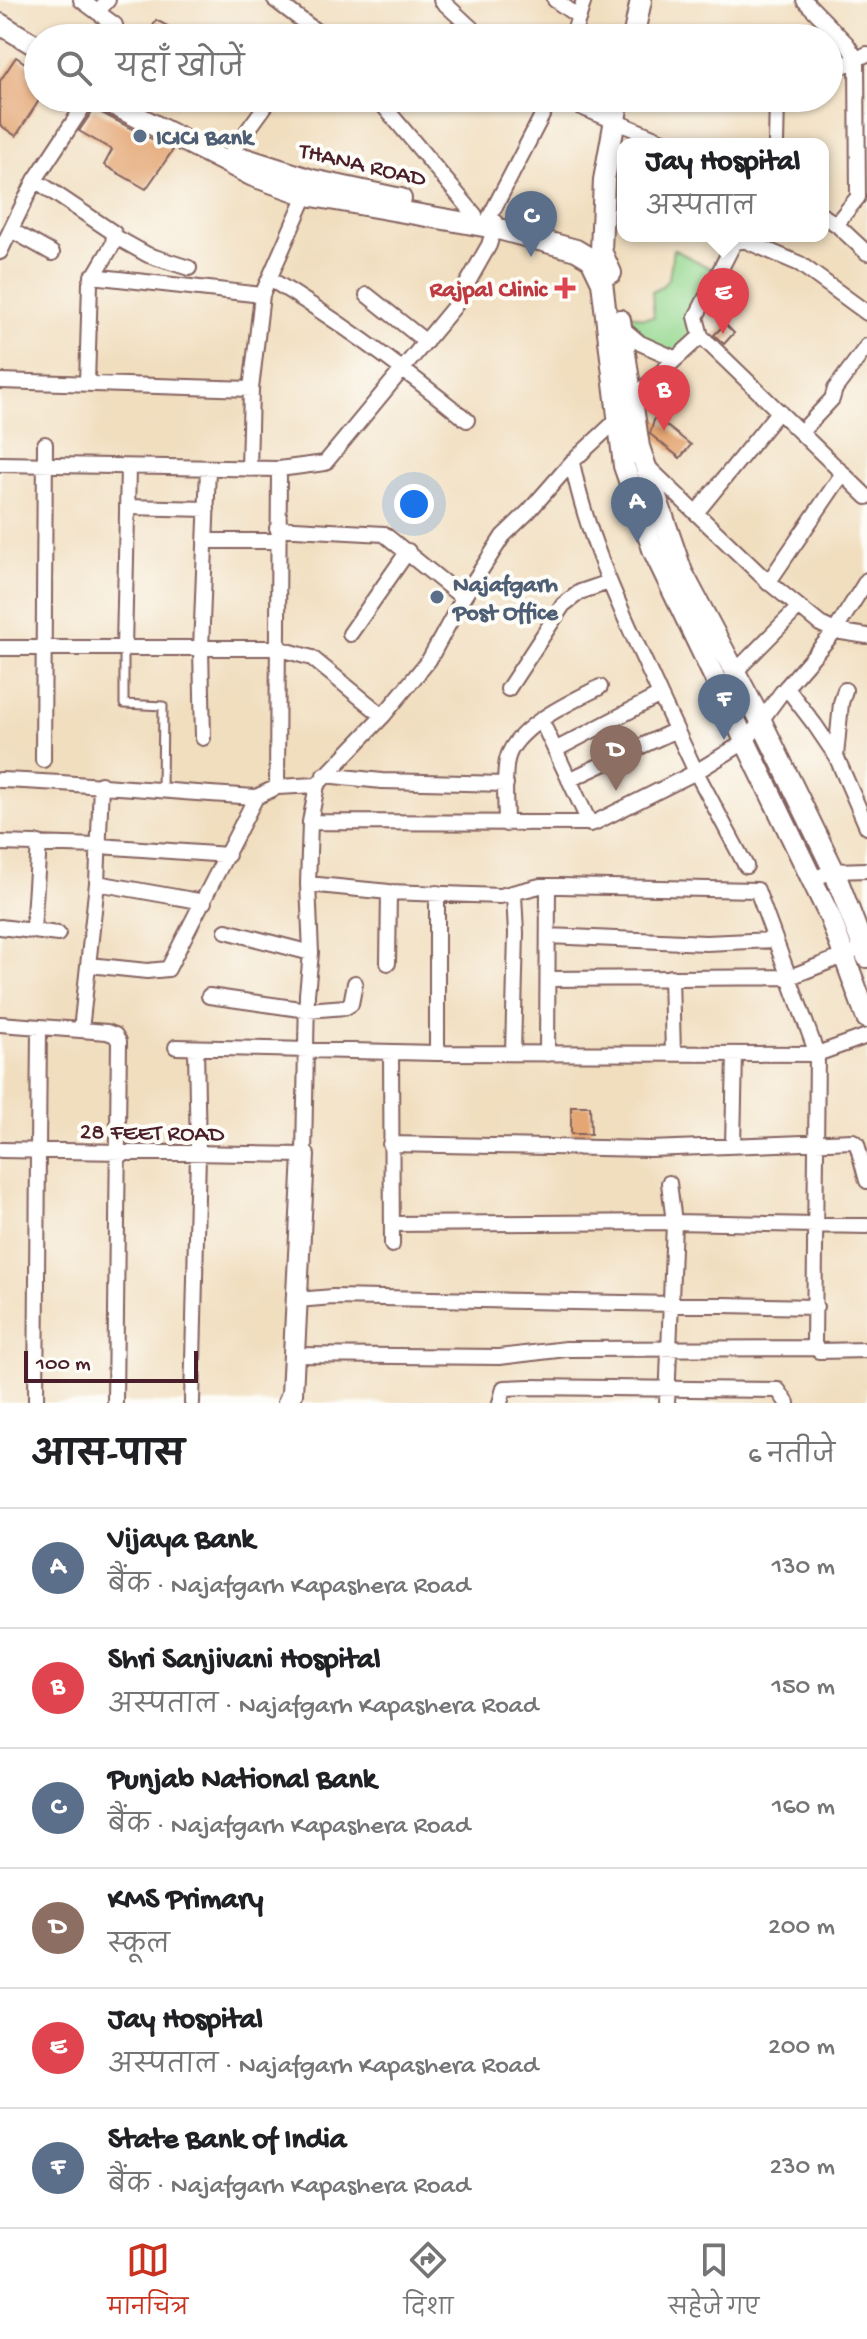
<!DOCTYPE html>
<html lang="hi">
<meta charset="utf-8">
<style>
body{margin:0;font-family:"Gochi Hand","Playpen Sans Deva",sans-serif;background:#f6f6f6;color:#202124}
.scale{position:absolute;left:24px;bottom:20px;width:174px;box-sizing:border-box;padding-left:8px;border:4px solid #4a1f2b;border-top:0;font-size:22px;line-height:28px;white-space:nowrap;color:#4a1f2b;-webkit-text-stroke:6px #fdfcf7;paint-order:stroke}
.you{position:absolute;left:414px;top:504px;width:28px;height:28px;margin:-20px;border:6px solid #fff;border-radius:50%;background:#1a73e8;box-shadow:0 0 0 12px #1a73e833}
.badge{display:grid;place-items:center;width:52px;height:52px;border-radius:50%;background:#c8321e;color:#fff;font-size:26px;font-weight:700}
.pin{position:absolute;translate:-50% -66px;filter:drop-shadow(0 2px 4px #0008)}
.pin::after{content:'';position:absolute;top:42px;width:28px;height:24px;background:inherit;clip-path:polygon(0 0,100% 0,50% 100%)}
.popup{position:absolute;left:617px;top:138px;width:212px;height:104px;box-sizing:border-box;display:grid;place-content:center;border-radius:16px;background:#fff;filter:drop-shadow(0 2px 6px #0005);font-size:26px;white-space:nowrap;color:#757577}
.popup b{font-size:30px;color:#202124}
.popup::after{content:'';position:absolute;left:50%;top:100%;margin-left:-16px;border:16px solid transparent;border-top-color:#fff}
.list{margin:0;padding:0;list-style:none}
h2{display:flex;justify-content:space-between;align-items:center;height:104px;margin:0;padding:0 32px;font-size:34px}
h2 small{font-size:26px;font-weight:400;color:#757577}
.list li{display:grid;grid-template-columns:52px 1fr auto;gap:24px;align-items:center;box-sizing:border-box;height:120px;padding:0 32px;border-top:2px solid #e0e0e0}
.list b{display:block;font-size:30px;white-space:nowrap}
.list p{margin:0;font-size:26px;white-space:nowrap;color:#757577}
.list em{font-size:26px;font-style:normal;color:#757577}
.icon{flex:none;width:44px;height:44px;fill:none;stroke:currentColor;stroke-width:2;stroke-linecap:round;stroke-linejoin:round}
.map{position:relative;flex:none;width:867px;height:1403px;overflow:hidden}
.search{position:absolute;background:#fff;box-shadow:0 2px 6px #0004;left:24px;right:24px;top:24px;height:88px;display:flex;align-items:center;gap:20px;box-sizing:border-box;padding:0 28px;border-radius:44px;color:#757577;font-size:30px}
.sheet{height:824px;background:#fff}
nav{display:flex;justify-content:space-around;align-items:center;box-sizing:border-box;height:112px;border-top:2px solid #e0e0e0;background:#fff;font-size:22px;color:#757577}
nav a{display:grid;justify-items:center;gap:4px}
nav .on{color:#c8321e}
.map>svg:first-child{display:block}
</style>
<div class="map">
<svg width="867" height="1403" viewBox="0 0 867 1403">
<rect width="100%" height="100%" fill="#fdfcf7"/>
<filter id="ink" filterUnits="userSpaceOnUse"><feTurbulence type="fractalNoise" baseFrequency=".0125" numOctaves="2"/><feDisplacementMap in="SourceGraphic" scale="16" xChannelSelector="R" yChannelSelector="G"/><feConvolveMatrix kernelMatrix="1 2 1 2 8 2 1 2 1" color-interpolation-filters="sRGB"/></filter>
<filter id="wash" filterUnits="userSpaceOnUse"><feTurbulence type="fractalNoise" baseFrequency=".006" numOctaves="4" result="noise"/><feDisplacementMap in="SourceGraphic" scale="32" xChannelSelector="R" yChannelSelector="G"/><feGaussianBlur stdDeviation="1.8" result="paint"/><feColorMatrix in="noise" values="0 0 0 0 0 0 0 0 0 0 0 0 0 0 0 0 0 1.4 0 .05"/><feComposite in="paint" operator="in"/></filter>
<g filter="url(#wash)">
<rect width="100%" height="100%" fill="#f1debf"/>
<path fill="#95d890" stroke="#707c5e" stroke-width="2" d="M 673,249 L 718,272 L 695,316 L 700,335 L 675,357 L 624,330 L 622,311 L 642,318 L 654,317 L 652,292 C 675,281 669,272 673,249 Z"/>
<g id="blocks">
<path fill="#e4a673" d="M 156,20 L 190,38 L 147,38 Z
M 16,57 L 31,67 L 27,73 L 38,80 L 38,102 L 16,136 L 0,125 L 0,81 Z
M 94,109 L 173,150 L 146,189 L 104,165 L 112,150 L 79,131 Z
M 725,324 L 734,333 L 724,344 L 714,335 Z
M 655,417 L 691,445 L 680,458 L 650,434 Z
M 571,1106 L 590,1106 L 591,1134 L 571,1134 Z"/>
</g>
</g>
<g filter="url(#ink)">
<use href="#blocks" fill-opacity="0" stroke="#84625f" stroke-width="2"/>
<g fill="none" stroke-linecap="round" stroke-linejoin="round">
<g stroke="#84625f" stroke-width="11">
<path id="lane" d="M 133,103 L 135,98
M 124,648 L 124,704 L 163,706 L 162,790"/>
</g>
<g stroke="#84625f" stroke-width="18">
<path id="street" d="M 81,0 L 115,25 L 116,30 L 112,38
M 275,0 L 325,38
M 441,0 L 482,38
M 555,0 L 579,17
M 804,0 L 847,44 L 857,60 L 858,197 L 836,224
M 97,12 L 108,0
M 572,38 L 584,0
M 829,68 L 845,65 L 867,54
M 377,98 L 475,215
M 559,98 L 670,144
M 776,144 L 777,98
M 232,152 L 271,98
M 35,180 L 114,233 L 113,244 L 90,283 L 87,383
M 823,216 L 836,224 L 867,253
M 489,218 L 551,98
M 11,230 L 52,253
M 114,236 L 148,255 L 189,268
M 0,252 L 35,180 L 89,98
M 92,276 L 262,295
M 270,279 C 340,321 404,369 467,420
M 367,295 L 426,342
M 867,313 L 800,264 L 744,240 L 734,243 L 696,317 L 701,336 L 867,497
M 621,327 L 640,343 L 676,359
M 0,381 L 251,389
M 633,398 L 701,336
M 801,432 L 832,399 L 835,389 L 867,346
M 572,462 C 588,544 626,620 660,695
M 0,464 L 279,469 L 325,463 L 454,307 L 489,245 L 496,222
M 647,466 L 767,581 L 820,624 L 835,631 L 867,636
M 249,469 L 251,389 L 262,295 L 309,188
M 127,507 L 207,509
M 696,513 L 779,411
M 277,528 L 384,534 L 463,598
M 205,541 L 277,541
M 768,583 L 843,473
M 350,634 L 408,551
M 0,648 L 277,648 L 312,658 L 383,716
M 124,648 L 128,468
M 735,672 L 799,607
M 786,687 L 815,725 L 836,756 L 867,827
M 508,689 L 563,605 L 580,592 L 609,582
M 541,720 L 590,824
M 203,738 L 201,649 L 208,469
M 555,750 L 660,695 L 696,772 L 746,866
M 836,756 L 841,703 L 845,690
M 43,760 L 45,444
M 324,775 L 382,781 L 506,784
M 0,780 C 86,783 171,792 256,797
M 569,780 L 676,730
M 277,787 L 279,469
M 310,822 L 594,823 L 696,772 L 746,741 L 782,692 L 835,631 L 867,580
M 506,824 C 506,803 503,780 507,760 C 514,727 573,701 600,687
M 0,843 L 99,846 L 228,855
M 812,879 L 834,871 L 867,870
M 97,883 L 204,902
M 437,893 L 437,1053
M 0,927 L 58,934
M 33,930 L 39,843
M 226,931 L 311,953
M 548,936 L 706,943 L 775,940
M 388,963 L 389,892
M 89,965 L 147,971 L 168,969 L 256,797 L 277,787 L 317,785
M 671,977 L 673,1054
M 548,979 L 790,977 L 851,953
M 209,996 L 307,1010 L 346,1007 L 351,1004 L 355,983
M 0,1024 L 107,1032 L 115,1035 L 119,1041 L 115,1403
M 81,1030 L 97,883 L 101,784
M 867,1036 L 817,1054 L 814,1345 L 819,1351 L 867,1350
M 176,1047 L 437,1053 L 817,1054 L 757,890 L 560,886 L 540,886 L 500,896 L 389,892 L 308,884
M 391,1052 L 392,1245
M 513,1053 L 516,933 L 514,895
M 547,1054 L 548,886
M 390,1144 L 650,1149 L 853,1141 L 857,1144 L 867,1181
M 733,1145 L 735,1054
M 0,1150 L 304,1155 L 307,994 L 311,953 L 308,884 L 310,822 L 317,785 L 383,716 L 429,660 L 463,598 L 503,536 L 529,511 L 572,462 L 619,418
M 392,1224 L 674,1222 L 867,1226
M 297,1300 L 333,1297 L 816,1307
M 294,1355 L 499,1357 L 566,1349 L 816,1348
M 36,1403 L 39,1027
M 192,1403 L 198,1154 L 196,1048
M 500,1403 L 504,1388 L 529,1387 L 778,1390 L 787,1403
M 667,1403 L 674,1222 L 669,1183"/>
</g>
<g stroke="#84625f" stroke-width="24">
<path id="secondary" d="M 0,24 L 38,47
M 633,38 L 641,0
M 101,98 L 253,176 L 307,195 L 495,228 L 576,250 L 591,259 L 602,282 L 624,466 L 654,552 L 830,917 L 867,1018
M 246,159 L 312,180 L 401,199
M 611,273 L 601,251 L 604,180 L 619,98
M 620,320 L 639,447 L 682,572 L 761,721 L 834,871 L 867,957
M 288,1403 L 292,1394 L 304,1155"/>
</g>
<use href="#lane" stroke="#fff" stroke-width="7"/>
<use href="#street" stroke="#fff" stroke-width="14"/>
<use href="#secondary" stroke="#fff" stroke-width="20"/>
</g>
</g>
<g fill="#5c6f8a" stroke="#fdfcf7" stroke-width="3">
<circle cx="140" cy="136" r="8"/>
<circle cx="437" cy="597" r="8"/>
</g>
<path fill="#e0444e" stroke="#fdfcf7" stroke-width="3" d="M561 276h8v8h8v8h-8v8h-8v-8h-8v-8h8z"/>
<g text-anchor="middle" stroke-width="8" stroke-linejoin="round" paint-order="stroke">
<g font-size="24" font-weight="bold" fill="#4e5e75" stroke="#fdfcf7" text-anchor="start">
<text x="156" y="144">ICICI Bank</text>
<text x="453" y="591">Najafgarh<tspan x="453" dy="28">Post Office</tspan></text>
</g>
<g font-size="24" fill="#4a1f2b" stroke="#fdfcf7">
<text transform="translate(363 163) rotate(13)" y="8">THANA ROAD</text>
<text transform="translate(152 1131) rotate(1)" y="8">28 FEET ROAD</text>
</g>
<g font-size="24" font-weight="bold" fill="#be3a42" stroke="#fdfcf7" text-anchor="end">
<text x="547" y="296">Rajpal Clinic</text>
</g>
</g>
</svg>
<div class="scale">100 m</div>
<div class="you"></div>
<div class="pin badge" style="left:637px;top:543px;background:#5c6f8a">A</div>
<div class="pin badge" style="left:664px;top:431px;background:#e0444e">B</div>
<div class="pin badge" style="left:531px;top:257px;background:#5c6f8a">C</div>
<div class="pin badge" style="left:616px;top:791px;background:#8d6e63">D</div>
<div class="pin badge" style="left:723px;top:334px;background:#e0444e">E</div>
<div class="popup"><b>Jay Hospital</b>अस्पताल</div>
<div class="pin badge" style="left:724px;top:740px;background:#5c6f8a">F</div>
<div class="search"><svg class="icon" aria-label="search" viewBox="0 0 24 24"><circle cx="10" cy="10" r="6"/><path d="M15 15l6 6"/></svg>यहाँ खोजें</div>
</div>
<section class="sheet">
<h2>आस-पास<small>6 नतीजे</small></h2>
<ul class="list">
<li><span class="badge" style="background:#5c6f8a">A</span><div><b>Vijaya Bank</b><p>बैंक · Najafgarh Kapashera Road</p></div><em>130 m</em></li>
<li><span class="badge" style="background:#e0444e">B</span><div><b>Shri Sanjivani Hospital</b><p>अस्पताल · Najafgarh Kapashera Road</p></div><em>150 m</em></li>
<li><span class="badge" style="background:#5c6f8a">C</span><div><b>Punjab National Bank</b><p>बैंक · Najafgarh Kapashera Road</p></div><em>160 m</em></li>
<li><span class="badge" style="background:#8d6e63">D</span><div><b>KMS Primary</b><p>स्कूल</p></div><em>200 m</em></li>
<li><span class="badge" style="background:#e0444e">E</span><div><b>Jay Hospital</b><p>अस्पताल · Najafgarh Kapashera Road</p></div><em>200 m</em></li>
<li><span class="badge" style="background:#5c6f8a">F</span><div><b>State Bank of India</b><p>बैंक · Najafgarh Kapashera Road</p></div><em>230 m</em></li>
</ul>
</section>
<nav>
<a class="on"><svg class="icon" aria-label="map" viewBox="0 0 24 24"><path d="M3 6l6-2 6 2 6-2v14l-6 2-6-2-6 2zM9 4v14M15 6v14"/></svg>मानचित्र</a>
<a><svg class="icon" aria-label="directions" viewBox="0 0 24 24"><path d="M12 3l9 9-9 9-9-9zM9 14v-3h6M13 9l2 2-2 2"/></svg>दिशा</a>
<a><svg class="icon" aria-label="saved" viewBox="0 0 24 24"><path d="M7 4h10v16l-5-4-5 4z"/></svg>सहेजे गए</a>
</nav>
